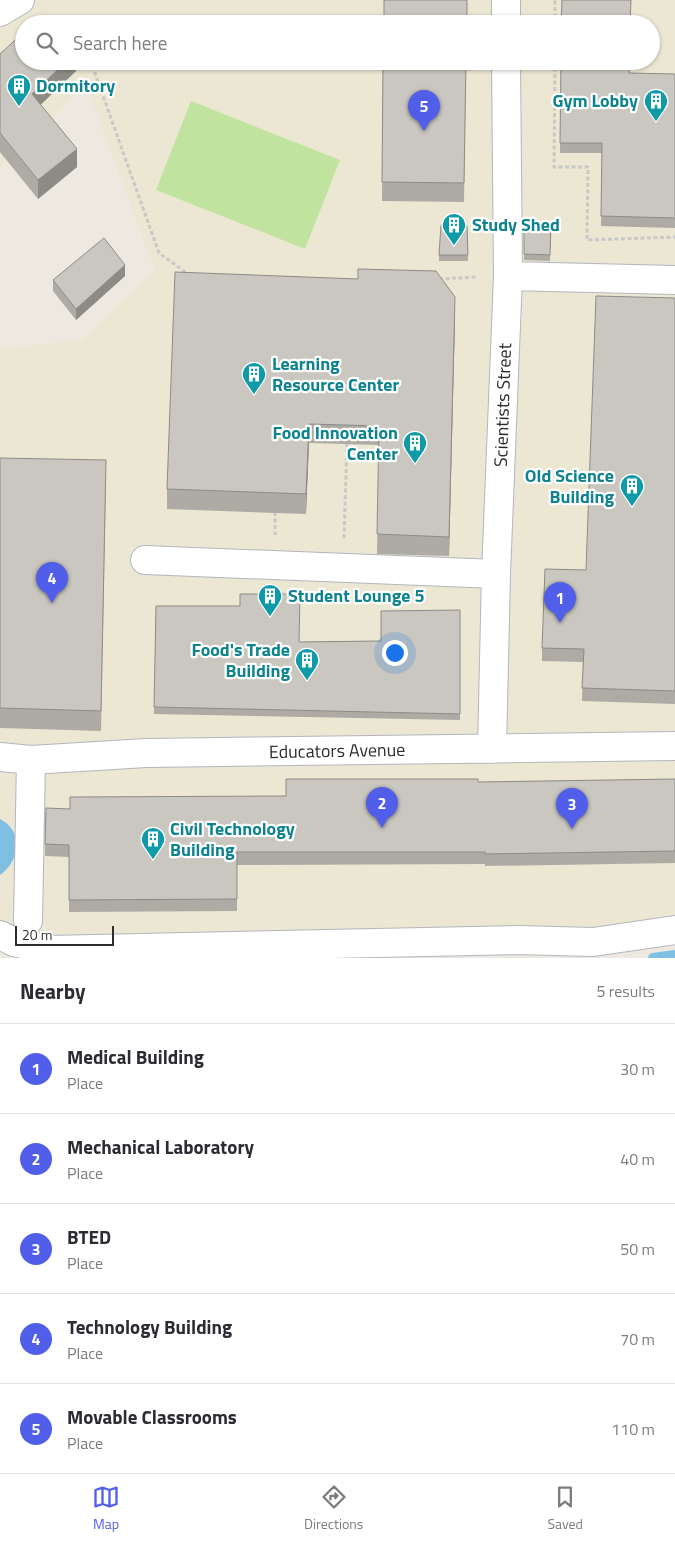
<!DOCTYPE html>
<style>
body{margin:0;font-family:"Titillium Web",sans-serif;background:#f7f7f7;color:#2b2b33}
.scale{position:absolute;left:15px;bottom:12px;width:99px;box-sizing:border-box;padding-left:5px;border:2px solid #2d2d2d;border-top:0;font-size:14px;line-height:18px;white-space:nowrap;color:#2d2d2d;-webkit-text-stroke:4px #fff;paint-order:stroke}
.you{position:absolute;left:394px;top:652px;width:18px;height:18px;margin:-12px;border:4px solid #fff;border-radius:50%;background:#1a73e8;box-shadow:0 0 0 8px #1a73e833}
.badge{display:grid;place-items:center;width:32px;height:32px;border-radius:50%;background:#515ee9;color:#fff;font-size:16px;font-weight:700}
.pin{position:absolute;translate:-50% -41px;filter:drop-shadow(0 1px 2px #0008)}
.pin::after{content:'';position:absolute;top:26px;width:18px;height:15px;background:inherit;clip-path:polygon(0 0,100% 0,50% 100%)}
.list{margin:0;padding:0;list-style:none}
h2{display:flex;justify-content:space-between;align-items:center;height:65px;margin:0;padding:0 20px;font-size:21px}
h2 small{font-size:16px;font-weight:400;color:#7c7c81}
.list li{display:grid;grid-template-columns:32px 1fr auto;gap:15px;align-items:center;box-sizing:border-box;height:90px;padding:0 20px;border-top:1px solid #e1e1e2}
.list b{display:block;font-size:19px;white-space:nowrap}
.list p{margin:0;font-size:16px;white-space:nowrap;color:#7c7c81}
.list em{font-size:16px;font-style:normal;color:#7c7c81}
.icon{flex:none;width:28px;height:28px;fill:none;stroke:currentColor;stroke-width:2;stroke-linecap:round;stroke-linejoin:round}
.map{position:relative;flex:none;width:675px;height:958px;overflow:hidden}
.search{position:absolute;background:#fff;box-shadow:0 1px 4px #0004;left:15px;right:15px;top:15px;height:55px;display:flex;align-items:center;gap:12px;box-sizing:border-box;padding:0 18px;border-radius:28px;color:#7c7c81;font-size:19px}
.sheet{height:515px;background:#fff}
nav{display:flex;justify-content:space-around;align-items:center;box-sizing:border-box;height:70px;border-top:1px solid #e1e1e2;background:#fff;font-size:14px;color:#7c7c81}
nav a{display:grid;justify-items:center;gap:2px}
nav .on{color:#515ee9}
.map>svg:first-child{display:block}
</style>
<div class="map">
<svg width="675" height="958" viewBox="0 0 675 958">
<rect width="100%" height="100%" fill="#ede9e1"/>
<path fill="#ece7d2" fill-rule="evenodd" d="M 0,0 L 675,0 L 675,915 L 596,927 L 41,938 L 0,929 L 0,349 L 81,340 L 155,271 L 86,85 L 0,169 ZM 24,24 L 651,24 L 651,61 L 24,61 Z"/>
<path fill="#c0e4a0" d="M 191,101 L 340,160 L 305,249 L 156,190 Z"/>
<path fill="#7fbfe4" d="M 0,819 C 24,831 20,861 0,875 Z"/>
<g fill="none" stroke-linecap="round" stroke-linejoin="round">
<path stroke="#7fbfe4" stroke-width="10" d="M 653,958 L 675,955"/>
<g stroke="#b4b5bf" stroke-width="30">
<path id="minor" d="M 506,0 L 506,24
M 0,12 L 20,0
M 508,276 L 675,280
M 145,560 L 496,574
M 492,749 L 496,574 L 508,276 L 506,61
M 0,757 L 31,760 L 146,753 L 675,746
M 28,921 L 31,760
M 0,935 L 14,942 L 48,950 L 518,940 L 593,942 L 675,930"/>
</g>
<path stroke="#c8c8c8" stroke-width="3" stroke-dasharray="4 2.5" stroke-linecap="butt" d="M 555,24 L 555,0
M 88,61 L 92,65 L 159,253 L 188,274
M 555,61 L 554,167 L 588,167 L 587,240 L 675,237
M 439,279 L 477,277
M 275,512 L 275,535
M 344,538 L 347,442"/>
<use href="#minor" stroke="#fff" stroke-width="28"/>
</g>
<path fill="#adaba4" d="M 0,54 L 76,61 L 76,71 L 40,105 L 77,167 L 38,199 L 0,152 Z
M 383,61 L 466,61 L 464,202 L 382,201 Z
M 561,61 L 630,73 L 675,74 L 675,228 L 601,226 L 602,153 L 560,153 Z
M 524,223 L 551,225 L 550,261 L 524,260 Z
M 467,226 L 468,261 L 439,261 L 439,255 Z
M 125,276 L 76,320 L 53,291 L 53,280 Z
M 358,279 L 455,317 L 449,556 L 377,554 L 379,445 L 309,443 L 306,514 L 167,509 L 167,489 Z
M 675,298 L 675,704 L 582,701 L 583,662 L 542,661 L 542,648 L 586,570 Z
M 0,458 L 106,479 L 101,731 L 0,728 Z
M 156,606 L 299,642 L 381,641 L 460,610 L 460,720 L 154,714 Z
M 675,779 L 675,863 L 485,866 L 485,864 L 237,865 L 237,911 L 69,912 L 69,857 L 45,856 L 45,844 L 70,809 L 286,796 L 478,782 Z"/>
<path fill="#8d8b86" d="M 67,61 L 76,61 L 76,71 L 32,113 L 32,94 Z
M 77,149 L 77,167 L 38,199 L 38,180 Z
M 125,265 L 125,276 L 76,320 L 76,309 Z
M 455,297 L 455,317 L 449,556 L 449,537 Z
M 309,424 L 309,443 L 306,514 L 306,494 Z"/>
<path fill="#c9c7bf" stroke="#8d8b86" d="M 384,0 L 467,0 L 467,24 L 384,24 Z
M 562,0 L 631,0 L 630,24 L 561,24 Z
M 39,18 L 45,24 L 33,24 Z
M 24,32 L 24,61 L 67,61 L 32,94 L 77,149 L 38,180 L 0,133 L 0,54 Z
M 383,61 L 466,61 L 464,183 L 382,182 Z
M 561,61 L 630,61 L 629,73 L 675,74 L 675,218 L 601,216 L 602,143 L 560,143 Z
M 524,223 L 551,225 L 550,255 L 524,254 Z
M 441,225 L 467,226 L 468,255 L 439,255 Z
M 104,238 L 125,265 L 76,309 L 53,280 Z
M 358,269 L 436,271 L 455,297 L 449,537 L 377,534 L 379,426 L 309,424 L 306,494 L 167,489 L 175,272 L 358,279 Z
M 596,296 L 675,298 L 675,691 L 582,688 L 584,649 L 542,648 L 545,569 L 586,570 Z
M 0,458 L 106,460 L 101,711 L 0,708 Z
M 240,594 L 300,594 L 299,642 L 381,641 L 381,611 L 460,610 L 460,714 L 154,707 L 156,606 L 240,606 Z
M 286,779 L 478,779 L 478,782 L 675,779 L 675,851 L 485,854 L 485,852 L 237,852 L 237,899 L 69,900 L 69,845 L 45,844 L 46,808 L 70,809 L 70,797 L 286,796 Z"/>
<defs>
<g id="building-pin" transform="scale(1.25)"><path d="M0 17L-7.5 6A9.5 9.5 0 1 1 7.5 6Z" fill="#0f9aa8" stroke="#fff"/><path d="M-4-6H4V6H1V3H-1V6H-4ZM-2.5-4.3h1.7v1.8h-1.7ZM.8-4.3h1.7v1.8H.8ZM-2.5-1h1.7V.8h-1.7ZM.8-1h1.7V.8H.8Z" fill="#fff"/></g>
</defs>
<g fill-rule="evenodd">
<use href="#building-pin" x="19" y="86"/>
<use href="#building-pin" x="656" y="101"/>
<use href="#building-pin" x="454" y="225"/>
<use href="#building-pin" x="254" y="374"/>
<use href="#building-pin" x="415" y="443"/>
<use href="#building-pin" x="632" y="486"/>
<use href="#building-pin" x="270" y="596"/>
<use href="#building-pin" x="307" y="660"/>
<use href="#building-pin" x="153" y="839"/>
</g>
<g text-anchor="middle" stroke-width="4.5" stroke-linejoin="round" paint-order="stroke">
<g font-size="18" font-weight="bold" fill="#0d838f" stroke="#fff" text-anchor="start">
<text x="36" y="92">Dormitory</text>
<text x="638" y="107" text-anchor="end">Gym Lobby</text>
<text x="472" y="231">Study Shed</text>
<text x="272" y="370">Learning<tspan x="272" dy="21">Resource Center</tspan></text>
<text x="398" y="439" text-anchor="end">Food Innovation<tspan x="398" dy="21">Center</tspan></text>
<text x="614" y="482" text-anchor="end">Old Science<tspan x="614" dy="21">Building</tspan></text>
<text x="288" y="602">Student Lounge 5</text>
<text x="290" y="656" text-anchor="end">Food's Trade<tspan x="290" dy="21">Building</tspan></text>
<text x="170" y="835">Civil Technology<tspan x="170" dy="21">Building</tspan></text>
</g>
<g font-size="18" fill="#2d2d2d" stroke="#fff">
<text transform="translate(503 405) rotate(-88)" y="6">Scientists Street</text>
<text transform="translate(337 751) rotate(-1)" y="6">Educators Avenue</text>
</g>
</g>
</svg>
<div class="scale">20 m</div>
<div class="you"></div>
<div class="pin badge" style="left:560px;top:623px">1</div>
<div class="pin badge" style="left:382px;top:828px">2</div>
<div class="pin badge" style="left:572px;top:829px">3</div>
<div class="pin badge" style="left:52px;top:603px">4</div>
<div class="pin badge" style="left:424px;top:131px">5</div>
<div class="search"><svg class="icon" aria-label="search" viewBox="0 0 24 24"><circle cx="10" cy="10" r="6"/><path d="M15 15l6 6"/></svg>Search here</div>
</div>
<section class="sheet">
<h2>Nearby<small>5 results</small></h2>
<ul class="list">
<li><span class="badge">1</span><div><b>Medical Building</b><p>Place</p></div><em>30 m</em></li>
<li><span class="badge">2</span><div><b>Mechanical Laboratory</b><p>Place</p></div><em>40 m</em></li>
<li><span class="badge">3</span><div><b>BTED</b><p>Place</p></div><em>50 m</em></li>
<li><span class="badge">4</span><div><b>Technology Building</b><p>Place</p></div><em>70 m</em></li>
<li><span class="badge">5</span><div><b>Movable Classrooms</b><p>Place</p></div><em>110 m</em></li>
</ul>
</section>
<nav>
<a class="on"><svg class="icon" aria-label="map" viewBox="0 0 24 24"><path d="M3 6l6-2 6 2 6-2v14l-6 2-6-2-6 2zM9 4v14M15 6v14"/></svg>Map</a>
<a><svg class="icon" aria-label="directions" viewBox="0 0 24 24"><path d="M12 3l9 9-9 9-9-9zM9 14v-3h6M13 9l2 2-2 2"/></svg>Directions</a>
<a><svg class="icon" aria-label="saved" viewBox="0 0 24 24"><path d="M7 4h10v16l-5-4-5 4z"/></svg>Saved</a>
</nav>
